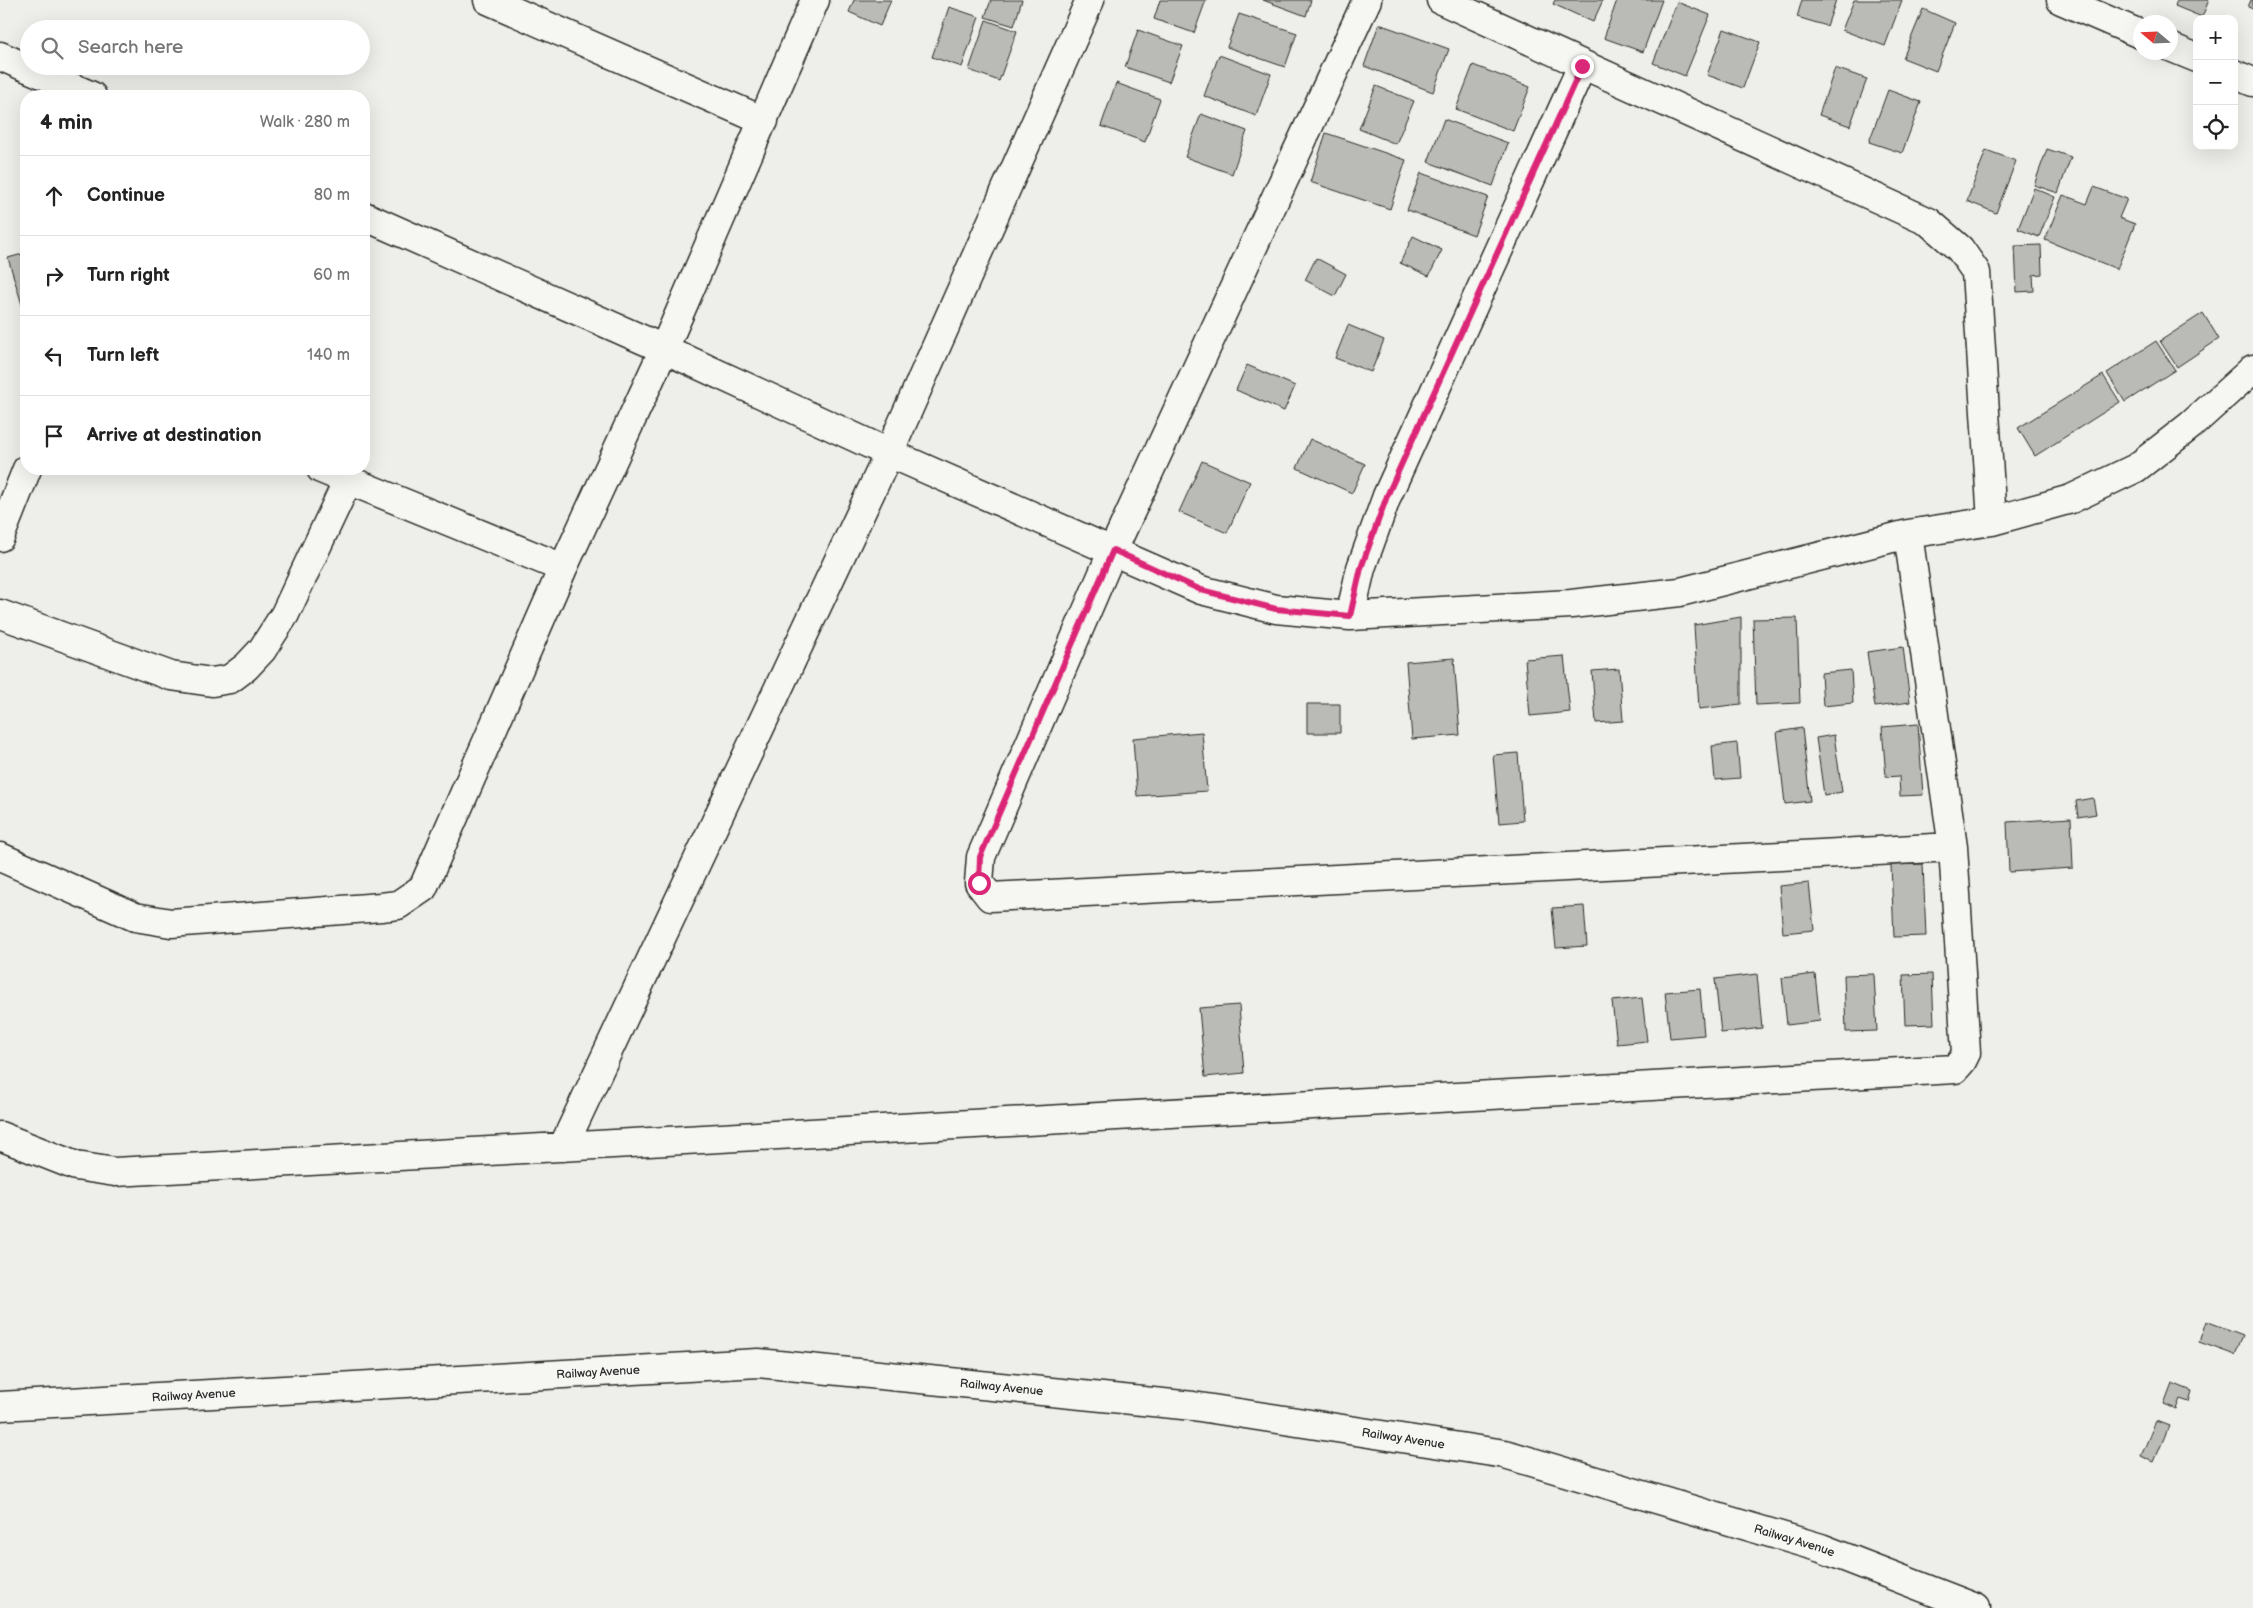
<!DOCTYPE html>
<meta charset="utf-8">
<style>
body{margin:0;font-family:"Balsamiq Sans",sans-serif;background:#f2f2f2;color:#222}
.controls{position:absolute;right:15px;top:15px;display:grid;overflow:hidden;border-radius:10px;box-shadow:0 5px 20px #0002}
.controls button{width:45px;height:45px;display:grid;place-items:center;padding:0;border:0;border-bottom:1px solid #e0e0e0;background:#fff;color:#222;font:25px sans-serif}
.compass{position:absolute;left:2133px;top:15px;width:45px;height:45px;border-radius:50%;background:#fff;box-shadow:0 5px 20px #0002;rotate:289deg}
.stop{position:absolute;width:15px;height:15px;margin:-11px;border:4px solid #db2777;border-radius:50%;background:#fff}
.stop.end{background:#db2777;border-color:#fff;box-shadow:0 1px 5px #0008}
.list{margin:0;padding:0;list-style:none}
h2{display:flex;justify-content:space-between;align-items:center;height:65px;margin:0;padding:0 20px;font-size:21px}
h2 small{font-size:16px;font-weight:400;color:#767676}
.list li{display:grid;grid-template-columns:32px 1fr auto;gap:15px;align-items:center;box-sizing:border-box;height:80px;padding:0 20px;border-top:1px solid #e0e0e0}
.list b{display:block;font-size:19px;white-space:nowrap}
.list em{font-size:16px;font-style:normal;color:#767676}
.icon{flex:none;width:28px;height:28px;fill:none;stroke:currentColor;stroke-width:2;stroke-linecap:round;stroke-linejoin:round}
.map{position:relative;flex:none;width:2253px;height:1608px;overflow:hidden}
.search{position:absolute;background:#fff;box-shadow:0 5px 20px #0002;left:20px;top:20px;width:350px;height:55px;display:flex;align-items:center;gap:12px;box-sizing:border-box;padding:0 18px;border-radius:28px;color:#767676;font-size:19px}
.panel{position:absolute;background:#fff;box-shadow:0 5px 20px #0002;left:20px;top:90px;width:350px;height:385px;border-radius:20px}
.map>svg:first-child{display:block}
</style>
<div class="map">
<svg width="2253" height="1608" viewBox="0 0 2253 1608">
<rect width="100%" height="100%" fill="#eeeeea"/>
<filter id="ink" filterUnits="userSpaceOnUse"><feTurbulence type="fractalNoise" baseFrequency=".02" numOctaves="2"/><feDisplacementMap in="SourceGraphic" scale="10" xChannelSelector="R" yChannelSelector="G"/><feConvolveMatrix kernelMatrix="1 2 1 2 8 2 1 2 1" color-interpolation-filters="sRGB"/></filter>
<g filter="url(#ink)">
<path fill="#babab7" stroke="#2b2b2b" d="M 854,0 L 891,0 L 880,26 L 849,12 Z
M 991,0 L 1022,0 L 1014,26 L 985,17 Z
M 1160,0 L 1206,0 L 1194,33 L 1154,19 Z
M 1263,0 L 1311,0 L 1306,16 Z
M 1555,0 L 1603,0 L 1593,22 L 1553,4 Z
M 1617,0 L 1662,0 L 1643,52 L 1604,38 Z
M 1802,0 L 1836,0 L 1827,26 L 1797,17 Z
M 1854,0 L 1902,0 L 1885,46 L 1842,30 Z
M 2177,0 L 2209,0 L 2202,17 L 2175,6 Z
M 2251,0 L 2253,0 L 2253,9 L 2248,7 Z
M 1677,2 L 1710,15 L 1685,76 L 1653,63 Z
M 949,7 L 979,17 L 962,67 L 932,57 Z
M 1923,9 L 1955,23 L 1936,71 L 1903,58 Z
M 1239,14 L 1297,33 L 1285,67 L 1227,47 Z
M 986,20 L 1017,31 L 999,81 L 969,70 Z
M 1379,24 L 1449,49 L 1433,92 L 1364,66 Z
M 1724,29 L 1760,42 L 1743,88 L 1707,75 Z
M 1138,30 L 1183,46 L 1169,82 L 1125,67 Z
M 1219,55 L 1271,74 L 1256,116 L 1204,96 Z
M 1473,65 L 1530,87 L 1513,131 L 1456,109 Z
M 1835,68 L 1867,79 L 1850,126 L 1819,115 Z
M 1116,83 L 1160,99 L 1145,142 L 1101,126 Z
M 1376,86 L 1414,101 L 1396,144 L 1359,129 Z
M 1888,90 L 1921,102 L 1902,153 L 1869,142 Z
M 1201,114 L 1247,131 L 1232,174 L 1185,157 Z
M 1444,119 L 1508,143 L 1493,186 L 1428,162 Z
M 1326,133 L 1406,160 L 1390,209 L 1310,182 Z
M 2047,149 L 2071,157 L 2058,193 L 2034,185 Z
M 1986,150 L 2016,161 L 1996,213 L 1967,201 Z
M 1421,173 L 1488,197 L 1474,235 L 1407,210 Z
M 2094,187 L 2127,199 L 2119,218 L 2135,224 L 2117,269 L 2045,240 L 2063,195 L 2087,204 Z
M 2034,188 L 2055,197 L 2039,237 L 2018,229 Z
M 1413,236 L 1442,250 L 1429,276 L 1400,263 Z
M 2041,245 L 2042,274 L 2033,275 L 2034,291 L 2017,292 L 2015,246 Z
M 26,253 L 26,318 L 8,258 Z
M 1316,258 L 1346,274 L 1335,296 L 1305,280 Z
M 2203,313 L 2219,339 L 2177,367 L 2160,341 Z
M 1348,325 L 1384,340 L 1371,372 L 1335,358 Z
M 2156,341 L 2175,370 L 2125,402 L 2107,373 Z
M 1247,365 L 1295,386 L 1284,411 L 1236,390 Z
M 2103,375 L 2120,402 L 2035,456 L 2018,428 Z
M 1310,439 L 1365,464 L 1352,493 L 1297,468 Z
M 1202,461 L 1250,482 L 1227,533 L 1179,512 Z
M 1741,617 L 1741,704 L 1699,709 L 1694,625 Z
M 1797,618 L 1800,703 L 1756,705 L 1753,619 Z
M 1903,647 L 1910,702 L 1875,707 L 1867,652 Z
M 1564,656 L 1570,712 L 1530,716 L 1525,659 Z
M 1454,658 L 1460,735 L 1412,739 L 1406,662 Z
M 1619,669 L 1623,721 L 1596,723 L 1592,671 Z
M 1851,670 L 1853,703 L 1823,706 L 1821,673 Z
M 1307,704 L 1340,704 L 1340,733 L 1307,733 Z
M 1918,724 L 1923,795 L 1900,796 L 1899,776 L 1886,777 L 1882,727 Z
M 1802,728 L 1810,801 L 1785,804 L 1777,732 Z
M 1202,732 L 1207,791 L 1137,796 L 1133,738 Z
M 1834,735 L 1842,792 L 1824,795 L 1816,738 Z
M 1737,743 L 1740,778 L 1715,780 L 1712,746 Z
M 1518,753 L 1523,821 L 1499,823 L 1493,755 Z
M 2093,798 L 2096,814 L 2078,817 L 2076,801 Z
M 2071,818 L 2073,868 L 2009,872 L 2007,822 Z
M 1923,864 L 1926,936 L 1894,937 L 1891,865 Z
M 1809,883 L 1814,930 L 1783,933 L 1779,886 Z
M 1584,906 L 1587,946 L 1556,948 L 1552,908 Z
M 1757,974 L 1762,1028 L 1721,1033 L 1715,979 Z
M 1815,974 L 1820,1021 L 1787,1025 L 1782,978 Z
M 1874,974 L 1877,1031 L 1846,1032 L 1844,975 Z
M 1932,974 L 1934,1024 L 1905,1025 L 1903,975 Z
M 1700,989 L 1704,1035 L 1670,1038 L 1665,992 Z
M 1642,998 L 1647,1041 L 1617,1044 L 1612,1001 Z
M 1239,1005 L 1244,1073 L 1205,1077 L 1199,1008 Z
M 2206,1321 L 2243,1335 L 2235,1355 L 2199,1342 Z
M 2172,1383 L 2192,1391 L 2189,1402 L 2180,1399 L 2176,1409 L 2164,1404 Z
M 2156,1421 L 2169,1426 L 2154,1462 L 2141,1456 Z"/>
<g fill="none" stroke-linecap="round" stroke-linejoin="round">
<g stroke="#2b2b2b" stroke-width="31">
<path id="minor" d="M 488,0 L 764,121
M 1367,0 L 1113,550 L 981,857 L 979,883 L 990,897 L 1953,847
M 1441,0 L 1929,222 L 1960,249 L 1976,272 L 1992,521
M 2061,0 L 2140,34
M 2170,47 L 2197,58
M 0,56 L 92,96
M 2234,74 L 2253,82
M 364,216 L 664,349 L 889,453 L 1201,590 L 1276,609 L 1350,616 L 1571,604 L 1680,592 L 1908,534 L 1992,521 L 2071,499 L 2136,468 L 2191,425 L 2253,369
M 321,469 L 563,568
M 0,537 L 27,469
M 0,614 L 171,676 L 212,682 L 230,679 L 246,667 L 262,650 L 285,614 L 348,480
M 1350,616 L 1361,568 L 1387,496 L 1582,66
M 0,857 L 135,917 L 171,923 L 381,907 L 398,905 L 423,888 L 563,568 L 664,349 L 815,0
M 0,1136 L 76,1166 L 115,1172 L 1955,1069 L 1962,1061 L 1966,1053 L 1953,847 L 1908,534
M 563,1147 L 889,453 L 1090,0"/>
</g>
<g stroke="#2b2b2b" stroke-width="31">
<g id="tertiary">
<path id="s1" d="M 0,1406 L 758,1363 L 1193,1406 L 1505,1454 L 1821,1548 L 1976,1608"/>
</g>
</g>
<use href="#minor" stroke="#f6f6f2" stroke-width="28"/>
<use href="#tertiary" stroke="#f6f6f2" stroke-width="28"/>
</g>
</g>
<g fill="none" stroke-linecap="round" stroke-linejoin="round" filter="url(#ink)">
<path stroke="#db2777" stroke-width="6" d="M 979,883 L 980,857 L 1113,550 L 1201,590 L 1276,609 L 1350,616 L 1361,568 L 1387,496 L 1582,66"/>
</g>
<g text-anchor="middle" stroke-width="4" stroke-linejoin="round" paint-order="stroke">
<g font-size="12" fill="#2b2b2b" stroke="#f6f6f2">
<text dy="4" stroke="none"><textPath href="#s1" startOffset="599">Railway Avenue</textPath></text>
<text dy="4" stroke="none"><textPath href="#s1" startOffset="1004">Railway Avenue</textPath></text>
<text dy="4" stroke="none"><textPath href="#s1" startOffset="194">Railway Avenue</textPath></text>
<text dy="4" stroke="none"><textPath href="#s1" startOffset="1409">Railway Avenue</textPath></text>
<text dy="4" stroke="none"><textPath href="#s1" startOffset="1814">Railway Avenue</textPath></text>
</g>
</g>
</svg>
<div class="controls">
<button>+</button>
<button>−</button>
<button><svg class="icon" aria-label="locate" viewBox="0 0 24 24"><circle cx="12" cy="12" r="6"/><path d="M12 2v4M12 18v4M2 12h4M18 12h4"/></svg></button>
</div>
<svg class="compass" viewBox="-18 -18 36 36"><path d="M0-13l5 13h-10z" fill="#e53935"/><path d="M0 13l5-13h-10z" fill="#767676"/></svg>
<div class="stop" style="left:979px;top:883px"></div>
<div class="stop end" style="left:1582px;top:66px"></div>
<div class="search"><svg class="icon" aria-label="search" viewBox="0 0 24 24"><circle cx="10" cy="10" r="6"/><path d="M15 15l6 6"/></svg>Search here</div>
<section class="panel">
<h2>4 min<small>Walk · 280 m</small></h2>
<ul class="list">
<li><svg class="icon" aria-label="ahead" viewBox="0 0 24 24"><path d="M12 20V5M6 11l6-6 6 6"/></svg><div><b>Continue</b></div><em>80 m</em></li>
<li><svg class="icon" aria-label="right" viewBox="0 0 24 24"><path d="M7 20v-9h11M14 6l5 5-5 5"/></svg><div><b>Turn right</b></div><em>60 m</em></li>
<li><svg class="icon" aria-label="left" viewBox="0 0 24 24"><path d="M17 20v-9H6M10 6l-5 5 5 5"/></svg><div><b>Turn left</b></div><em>140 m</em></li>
<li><svg class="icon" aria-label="arrive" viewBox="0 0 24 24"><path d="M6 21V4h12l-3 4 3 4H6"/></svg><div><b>Arrive at destination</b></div></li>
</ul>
</section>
</div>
